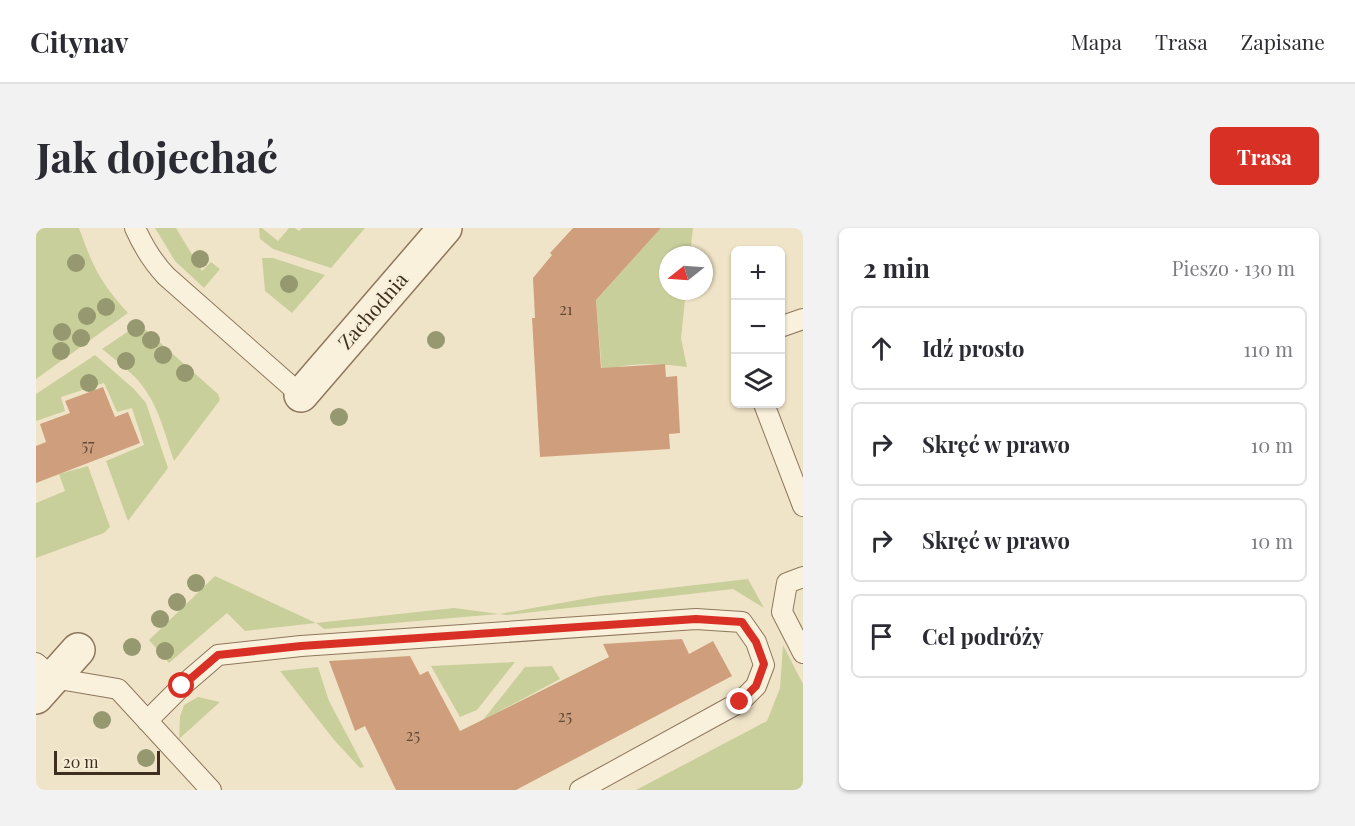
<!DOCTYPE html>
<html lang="pl">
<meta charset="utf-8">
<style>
body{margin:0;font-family:"Playfair Display",serif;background:#f2f2f3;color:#2b2b33}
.controls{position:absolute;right:18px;top:18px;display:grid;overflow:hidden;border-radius:9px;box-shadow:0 2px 4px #0004}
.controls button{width:54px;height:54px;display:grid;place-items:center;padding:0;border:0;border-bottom:2px solid #e1e1e2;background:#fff;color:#2b2b33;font:30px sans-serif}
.compass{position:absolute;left:623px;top:18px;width:54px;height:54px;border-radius:50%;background:#fff;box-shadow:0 2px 4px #0004;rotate:253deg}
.scale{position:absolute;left:18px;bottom:15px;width:106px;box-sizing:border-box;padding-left:6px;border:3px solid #3d2e20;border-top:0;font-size:16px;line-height:21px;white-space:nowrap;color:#3d2e20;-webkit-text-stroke:4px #f7eed8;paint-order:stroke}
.stop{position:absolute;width:18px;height:18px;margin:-14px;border:4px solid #d93025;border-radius:50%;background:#fff}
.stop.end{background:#d93025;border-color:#fff;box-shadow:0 2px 6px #0008}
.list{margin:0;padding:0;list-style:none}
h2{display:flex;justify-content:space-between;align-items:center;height:78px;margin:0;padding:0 24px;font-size:26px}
h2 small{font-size:20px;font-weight:400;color:#7c7c81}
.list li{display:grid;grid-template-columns:39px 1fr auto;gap:18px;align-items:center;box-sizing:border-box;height:84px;margin:0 12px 12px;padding:0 12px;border:2px solid #e1e1e2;border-radius:9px}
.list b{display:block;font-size:22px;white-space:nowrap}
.list em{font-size:20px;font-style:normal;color:#7c7c81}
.icon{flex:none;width:33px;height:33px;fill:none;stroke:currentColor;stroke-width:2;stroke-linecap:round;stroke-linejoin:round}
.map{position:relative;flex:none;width:767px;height:562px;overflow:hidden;border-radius:9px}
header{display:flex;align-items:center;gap:36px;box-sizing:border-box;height:84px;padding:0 30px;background:#fff;border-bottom:2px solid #e1e1e2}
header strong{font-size:28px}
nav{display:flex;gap:33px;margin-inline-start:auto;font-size:21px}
.intro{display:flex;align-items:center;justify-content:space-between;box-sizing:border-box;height:144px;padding:0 36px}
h1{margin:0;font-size:42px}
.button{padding:15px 27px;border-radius:9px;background:#d93025;color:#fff;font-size:21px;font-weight:700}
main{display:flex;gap:36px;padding:0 36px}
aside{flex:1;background:#fff;border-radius:9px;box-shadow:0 2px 4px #0004}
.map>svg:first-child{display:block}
</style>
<header>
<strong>Citynav</strong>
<nav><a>Mapa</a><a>Trasa</a><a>Zapisane</a></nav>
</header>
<div class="intro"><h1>Jak dojechać</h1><a class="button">Trasa</a></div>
<main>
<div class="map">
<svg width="767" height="562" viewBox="0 0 767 562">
<rect width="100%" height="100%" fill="#f0e4c8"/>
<path fill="#c9cf9b" d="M 0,0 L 43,0 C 57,39 64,54 92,85 L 0,151 Z
M 119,0 L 140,0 L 166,43 L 175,34 L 184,41 L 168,60 L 139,33 Z
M 223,0 L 226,0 L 242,13 L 253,0 L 259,0 L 263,3 L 266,0 L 329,0 L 295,40 L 237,21 L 224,11 Z
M 625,0 L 657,0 L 654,27 L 632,27 L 632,63 L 650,63 L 645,110 L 651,139 C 628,136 586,133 566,145 L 560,72 Z
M 226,30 L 237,30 L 289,47 L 256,85 L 229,63 Z
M 103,96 L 182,166 L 184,172 L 138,233 C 130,210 124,183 110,163 C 99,146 82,134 66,121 Z
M 59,127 L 98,161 L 110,175 L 132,240 L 92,293 L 70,233 L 108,217 L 96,180 L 81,184 L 68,155 L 25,169 L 29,183 L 0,193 L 0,166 Z
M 52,238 L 74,299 L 68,305 L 0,330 L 0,275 L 29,263 L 23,246 Z
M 179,348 L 280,395 L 418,380 L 463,386 L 564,368 L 712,351 L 728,380 L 697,361 L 471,387 L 463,386 L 288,401 L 280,395 L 209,403 L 191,385 L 133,435 L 113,412 Z
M 747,417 L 767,456 L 767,562 L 600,562 L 731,493 L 744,460 Z
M 479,434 L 441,482 L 424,489 L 395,438 Z
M 516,438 L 524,451 L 447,492 L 489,439 Z
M 282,439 L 293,473 L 328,539 L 324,540 L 299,513 L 244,443 Z
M 162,469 L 184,474 L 143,511 L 144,489 L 148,477 Z"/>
<path fill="#cf9f7d" d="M 537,0 L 625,0 L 560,72 L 565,140 L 629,136 L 630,149 L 641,148 L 644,205 L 633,206 L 634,221 L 504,229 L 496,90 L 499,90 L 497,50 L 516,27 L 514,25 Z
M 67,159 L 79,189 L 92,184 L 104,215 L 0,255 L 0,218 L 10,214 L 4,196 L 34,185 L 29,173 Z
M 646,411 L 653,426 L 677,413 L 696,448 L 480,562 L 360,562 L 329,498 L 319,503 L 293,433 L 374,428 L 384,447 L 392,443 L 424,503 L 573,429 L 567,416 Z"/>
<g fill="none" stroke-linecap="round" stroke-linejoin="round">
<g stroke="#8d765c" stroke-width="22">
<path id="service" d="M 99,0 C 107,18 116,33 130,48 L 265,167
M 744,99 L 767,91
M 728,176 L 767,278
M 767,349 L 751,355 L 746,384 L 767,425
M 0,435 L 17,450 L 82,461 L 175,562
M 111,493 L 146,458 L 182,427 L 265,418 L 660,391 L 706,394 L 720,414 L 728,437 L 720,458 L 704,474 L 544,562"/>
</g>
<g stroke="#8d765c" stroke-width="36">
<path id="minor" d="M 265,167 L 409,0
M 0,469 L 42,422"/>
</g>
<use href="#service" stroke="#faf1dc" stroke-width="20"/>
<use href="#minor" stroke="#faf1dc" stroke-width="33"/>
</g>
<g fill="#96986f">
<circle cx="164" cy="31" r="9"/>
<circle cx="40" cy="35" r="9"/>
<circle cx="253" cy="56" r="9"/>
<circle cx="70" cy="79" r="9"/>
<circle cx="51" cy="88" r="9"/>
<circle cx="100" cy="100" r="9"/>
<circle cx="26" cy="104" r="9"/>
<circle cx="45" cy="110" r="9"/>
<circle cx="115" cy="112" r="9"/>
<circle cx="400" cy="112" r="9"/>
<circle cx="25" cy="123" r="9"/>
<circle cx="127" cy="127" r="9"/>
<circle cx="90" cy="133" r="9"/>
<circle cx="149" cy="145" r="9"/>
<circle cx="53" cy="155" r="9"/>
<circle cx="303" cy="189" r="9"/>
<circle cx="160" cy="355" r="9"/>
<circle cx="141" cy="374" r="9"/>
<circle cx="124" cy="391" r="9"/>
<circle cx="96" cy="419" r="9"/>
<circle cx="129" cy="423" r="9"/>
<circle cx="66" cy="492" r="9"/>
<circle cx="110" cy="530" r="9"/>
</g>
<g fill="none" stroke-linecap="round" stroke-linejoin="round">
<path stroke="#d93025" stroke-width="8" d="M 146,458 L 182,427 L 265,418 L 660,391 L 706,394 L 720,414 L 728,436 L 720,458 L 704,474"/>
</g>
<g text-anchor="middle" stroke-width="4.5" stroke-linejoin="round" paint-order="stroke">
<g font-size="16" fill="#624a37">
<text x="530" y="87">21</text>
<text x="52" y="223">57</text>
<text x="529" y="494">25</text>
<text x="377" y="513">25</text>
</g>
<g font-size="20" fill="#3d2e20" stroke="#f7eed8">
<text transform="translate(337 83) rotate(-49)" y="7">Zachodnia</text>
</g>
</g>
</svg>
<div class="controls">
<button>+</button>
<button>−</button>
<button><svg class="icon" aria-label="layers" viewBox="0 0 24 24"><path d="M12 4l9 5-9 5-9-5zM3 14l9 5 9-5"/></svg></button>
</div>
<svg class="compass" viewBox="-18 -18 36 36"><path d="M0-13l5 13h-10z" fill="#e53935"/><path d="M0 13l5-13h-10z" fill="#7c7c81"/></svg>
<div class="scale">20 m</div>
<div class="stop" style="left:146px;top:458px"></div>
<div class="stop end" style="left:704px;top:474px"></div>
</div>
<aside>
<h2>2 min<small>Pieszo · 130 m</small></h2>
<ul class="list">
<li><svg class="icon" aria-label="ahead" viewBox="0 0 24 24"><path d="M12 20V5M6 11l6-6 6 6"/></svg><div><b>Idź prosto</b></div><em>110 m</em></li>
<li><svg class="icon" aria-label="right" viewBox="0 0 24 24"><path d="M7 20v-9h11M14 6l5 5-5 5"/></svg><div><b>Skręć w prawo</b></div><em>10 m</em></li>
<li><svg class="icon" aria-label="right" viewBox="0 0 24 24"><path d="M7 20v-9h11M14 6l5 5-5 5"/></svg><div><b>Skręć w prawo</b></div><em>10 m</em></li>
<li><svg class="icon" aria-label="arrive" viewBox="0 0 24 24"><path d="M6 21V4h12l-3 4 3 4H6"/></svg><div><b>Cel podróży</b></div></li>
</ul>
</aside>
</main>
